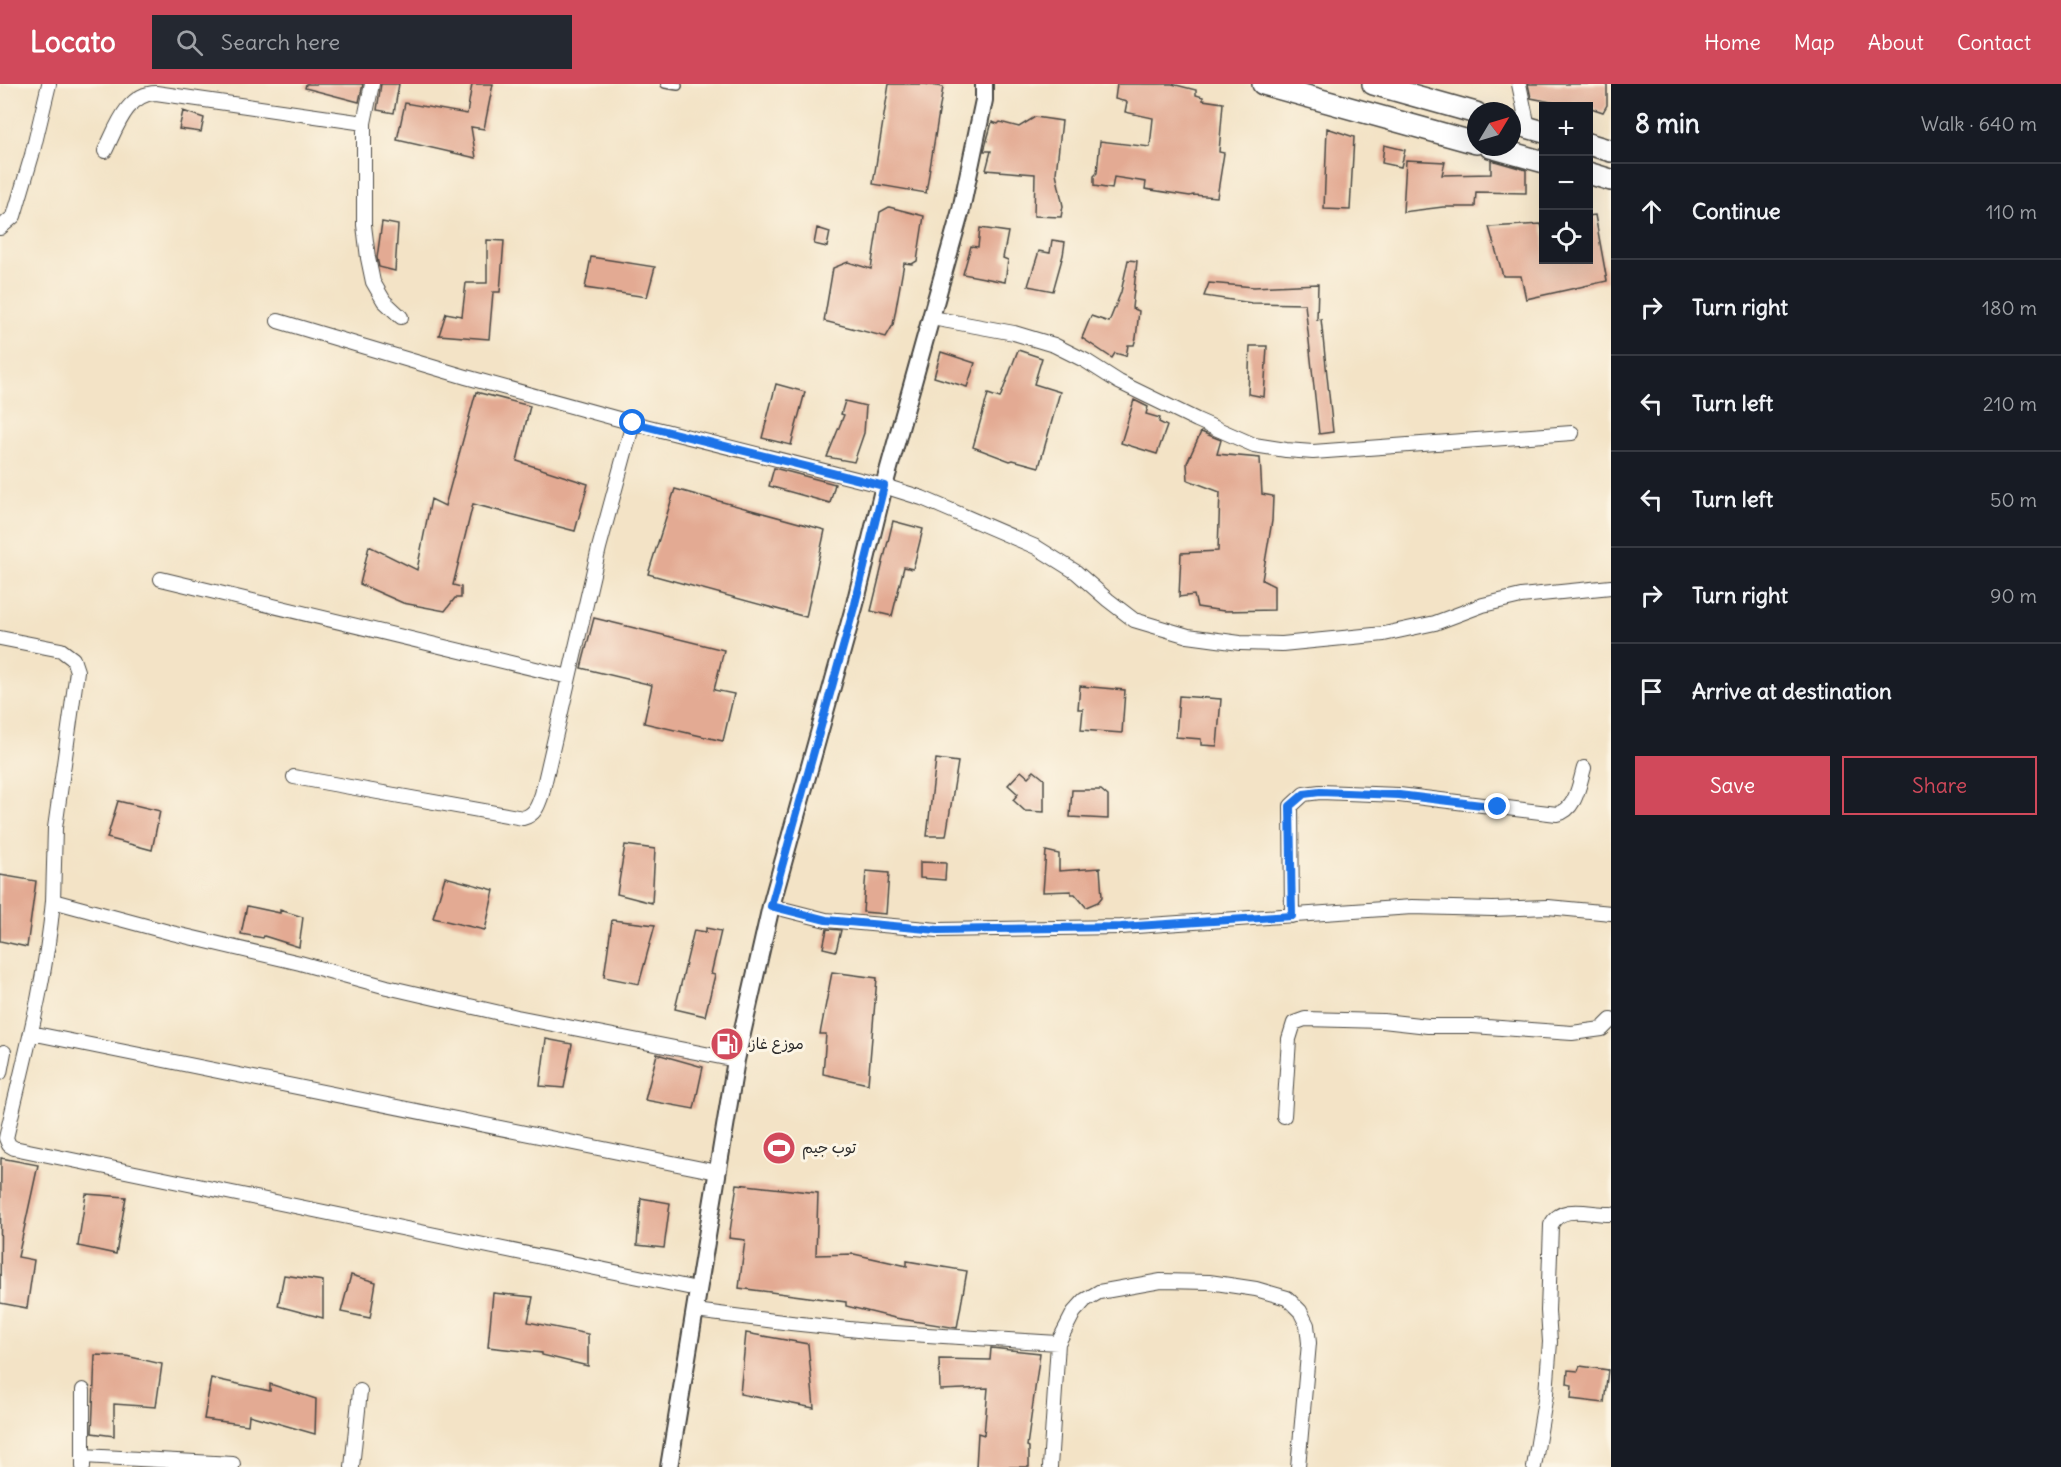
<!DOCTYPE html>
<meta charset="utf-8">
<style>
body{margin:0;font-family:Delius,"Playpen Sans Arabic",sans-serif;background:#242831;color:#f1f3f6}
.controls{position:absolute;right:18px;top:18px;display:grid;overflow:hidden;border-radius:0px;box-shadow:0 6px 24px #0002}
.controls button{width:54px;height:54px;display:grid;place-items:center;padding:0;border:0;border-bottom:2px solid #363941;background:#171b24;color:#f1f3f6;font:30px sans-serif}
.compass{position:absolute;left:1467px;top:18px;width:54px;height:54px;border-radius:50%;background:#171b24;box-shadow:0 6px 24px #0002;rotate:52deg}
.stop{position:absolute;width:18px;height:18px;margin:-14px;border:4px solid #1a73e8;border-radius:50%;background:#fff}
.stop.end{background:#1a73e8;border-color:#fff;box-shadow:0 2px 6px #0008}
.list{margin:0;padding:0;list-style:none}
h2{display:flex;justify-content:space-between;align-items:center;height:78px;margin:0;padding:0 24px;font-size:26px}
h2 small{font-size:20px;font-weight:400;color:#9ea1a6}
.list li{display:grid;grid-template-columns:39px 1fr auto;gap:18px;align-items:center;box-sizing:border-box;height:96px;padding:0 24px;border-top:2px solid #363941}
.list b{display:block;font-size:22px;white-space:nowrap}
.list em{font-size:20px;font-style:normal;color:#9ea1a6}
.actions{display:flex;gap:12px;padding:18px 24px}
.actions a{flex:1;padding:14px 0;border:2px solid #d1495b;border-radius:0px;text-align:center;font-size:21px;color:#d1495b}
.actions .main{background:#d1495b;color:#fff}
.icon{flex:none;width:33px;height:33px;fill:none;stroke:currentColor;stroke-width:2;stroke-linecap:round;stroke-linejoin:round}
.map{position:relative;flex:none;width:1611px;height:1383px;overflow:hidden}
header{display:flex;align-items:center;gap:36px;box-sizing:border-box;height:84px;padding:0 30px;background:#d1495b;color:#fff}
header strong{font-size:28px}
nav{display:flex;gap:33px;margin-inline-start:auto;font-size:21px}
.search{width:420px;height:54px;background:#242831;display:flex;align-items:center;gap:15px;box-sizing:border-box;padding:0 21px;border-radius:0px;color:#9ea1a6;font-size:22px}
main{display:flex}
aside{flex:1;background:#171b24}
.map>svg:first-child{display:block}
</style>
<header>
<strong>Locato</strong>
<div class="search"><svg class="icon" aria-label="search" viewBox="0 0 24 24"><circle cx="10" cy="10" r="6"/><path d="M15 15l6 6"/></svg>Search here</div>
<nav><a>Home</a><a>Map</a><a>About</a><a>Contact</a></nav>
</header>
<main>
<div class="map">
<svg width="1611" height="1383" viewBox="0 0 1611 1383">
<rect width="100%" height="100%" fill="#fcf5e5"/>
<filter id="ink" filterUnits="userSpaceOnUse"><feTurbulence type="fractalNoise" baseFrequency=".0167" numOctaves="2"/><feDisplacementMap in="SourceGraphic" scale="12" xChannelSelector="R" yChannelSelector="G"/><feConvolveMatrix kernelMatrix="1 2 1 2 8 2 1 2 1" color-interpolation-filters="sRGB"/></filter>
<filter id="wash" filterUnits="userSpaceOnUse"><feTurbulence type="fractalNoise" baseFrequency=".008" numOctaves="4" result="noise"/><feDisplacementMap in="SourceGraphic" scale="24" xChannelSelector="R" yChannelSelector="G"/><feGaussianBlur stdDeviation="1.35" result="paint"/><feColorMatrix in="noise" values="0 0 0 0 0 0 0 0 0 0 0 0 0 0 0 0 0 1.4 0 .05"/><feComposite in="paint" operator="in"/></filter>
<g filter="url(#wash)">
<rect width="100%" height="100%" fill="#f3e3c6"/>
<g id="blocks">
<path fill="#e3aa93" d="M 306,0 L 363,0 L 359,18 L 305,4 Z
M 381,0 L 399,0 L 394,29 L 377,26 Z
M 472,0 L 493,0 L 484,45 L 471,43 L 476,74 L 397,56 L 405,19 L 467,30 Z
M 889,0 L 925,0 L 943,3 L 926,109 L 873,100 Z
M 1117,0 L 1172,0 L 1196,6 L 1196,11 L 1203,13 L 1203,16 L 1223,19 L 1219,68 L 1224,69 L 1217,113 L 1193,111 L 1190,112 L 1145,105 L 1146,98 L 1114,93 L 1112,105 L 1094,102 L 1094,92 L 1097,89 L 1100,57 L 1150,63 L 1153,34 L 1125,28 L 1127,18 L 1115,15 Z
M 1528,0 L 1607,0 L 1607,21 L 1603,28 L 1573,18 L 1571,22 L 1531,14 Z
M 183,27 L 204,34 L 201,48 L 179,45 Z
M 1035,33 L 1062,37 L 1056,89 L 1063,122 L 1061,133 L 1034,132 L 1035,90 L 986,86 L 991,67 L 984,67 L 992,38 L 998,40 L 1000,38 L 1019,43 Z
M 1327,44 L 1354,53 L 1350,126 L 1324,125 Z
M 1384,61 L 1405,66 L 1401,83 L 1382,79 Z
M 1406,76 L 1445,78 L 1442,91 L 1491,90 L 1491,76 L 1526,86 L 1526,109 L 1476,108 L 1475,123 L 1443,123 L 1403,128 Z
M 889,123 L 924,132 L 917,177 L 912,180 L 904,179 L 893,241 L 886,253 L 824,237 L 833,184 L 848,178 L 871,185 L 880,128 Z
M 1595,131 L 1607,197 L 1526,215 L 1521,192 L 1503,192 L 1489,143 L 1541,140 L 1544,150 L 1544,176 L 1588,176 L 1588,132 Z
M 382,138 L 398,141 L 395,187 L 379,183 L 377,174 Z
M 817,144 L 830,148 L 827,163 L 814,160 Z
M 980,144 L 1008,148 L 1003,174 L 1008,176 L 1005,198 L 963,190 L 971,162 L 978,163 Z
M 487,156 L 504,157 L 500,208 L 493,208 L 489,255 L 439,251 L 446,229 L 462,232 L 466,199 L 487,199 Z
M 1052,156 L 1065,158 L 1063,171 L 1053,207 L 1028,202 L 1039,167 L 1050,169 Z
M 591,173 L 655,183 L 647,213 L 585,204 Z
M 1128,176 L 1137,177 L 1132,224 L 1139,227 L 1136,254 L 1134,261 L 1128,261 L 1126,272 L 1115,269 L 1112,274 L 1082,254 L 1091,232 L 1109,238 L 1121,208 Z
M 1209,199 L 1254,203 L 1318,200 L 1317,236 L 1321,235 L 1333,348 L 1319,350 L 1305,220 L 1252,219 L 1204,212 Z
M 1250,262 L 1267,262 L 1264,313 L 1248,310 Z
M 1018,266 L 1042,274 L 1034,300 L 1060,308 L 1039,383 L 1013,376 L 1010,377 L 973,363 L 988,310 L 1000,314 Z
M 941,268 L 975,279 L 967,303 L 934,293 Z
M 776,300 L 805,308 L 791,361 L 762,354 Z
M 476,308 L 530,322 L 517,377 L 588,400 L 575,447 L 473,420 L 453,501 L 461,503 L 461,514 L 455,514 L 445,527 L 403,519 L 360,500 L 369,462 L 417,486 L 431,415 L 445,422 Z
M 1134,316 L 1148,323 L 1146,330 L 1160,334 L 1159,338 L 1167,342 L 1157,370 L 1121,359 Z
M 845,317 L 866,322 L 864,349 L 854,378 L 827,373 L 844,331 L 841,330 Z
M 1201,348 L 1221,356 L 1217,370 L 1260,374 L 1262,410 L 1273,412 L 1272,437 L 1262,496 L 1274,502 L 1274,526 L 1224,527 L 1197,523 L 1194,511 L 1179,513 L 1181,469 L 1218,467 L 1220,408 L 1188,396 L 1187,379 Z
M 774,384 L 835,400 L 830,419 L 769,402 Z
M 675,405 L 825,446 L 806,533 L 648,490 Z
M 893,437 L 923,445 L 913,485 L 904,483 L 892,532 L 871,527 Z
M 594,534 L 724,566 L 714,606 L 734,610 L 723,657 L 644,639 L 652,601 L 581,584 Z
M 1080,602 L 1125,606 L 1122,649 L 1081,646 L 1083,625 L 1078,625 Z
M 1179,612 L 1221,615 L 1217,662 L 1201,661 L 1201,655 L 1176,653 Z
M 936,675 L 958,678 L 946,752 L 927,752 Z
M 1021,687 L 1028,693 L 1034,687 L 1044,695 L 1044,728 L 1025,727 L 1013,716 L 1018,710 L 1008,701 Z
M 1072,706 L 1101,706 L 1108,712 L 1108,735 L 1070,733 Z
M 118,717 L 160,727 L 152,766 L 107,754 Z
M 625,761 L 655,765 L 652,819 L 617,810 Z
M 1046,767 L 1059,770 L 1059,787 L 1100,784 L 1102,813 L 1098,818 L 1086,823 L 1075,810 L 1071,810 L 1071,807 L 1043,808 Z
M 920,778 L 946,779 L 945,796 L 920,794 Z
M 866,787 L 889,789 L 886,830 L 863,828 Z
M 0,791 L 36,797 L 27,863 L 0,857 Z
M 445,793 L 494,806 L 485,846 L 433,834 Z
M 247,822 L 280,829 L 280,826 L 303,833 L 299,863 L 264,852 L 263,854 L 241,850 Z
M 612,836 L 655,841 L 639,900 L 604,893 Z
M 706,844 L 721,847 L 711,890 L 715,891 L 705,932 L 675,925 L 694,846 L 706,848 Z
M 827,845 L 841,846 L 836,867 L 823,864 Z
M 832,888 L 877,894 L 868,1000 L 823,990 L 826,950 L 820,950 Z
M 546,955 L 572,960 L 564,1004 L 540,1002 Z
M 657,970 L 703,983 L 694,1025 L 645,1016 Z
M 1,1074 L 38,1081 L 18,1173 L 34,1176 L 27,1224 L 0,1219 Z
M 737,1100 L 818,1109 L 816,1171 L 854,1170 L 907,1182 L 907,1177 L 967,1187 L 957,1244 L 895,1234 L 846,1222 L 846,1218 L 739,1204 L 745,1156 L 729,1154 Z
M 86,1110 L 126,1113 L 116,1170 L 78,1162 Z
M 641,1114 L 670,1119 L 664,1164 L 637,1161 Z
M 284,1191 L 323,1197 L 323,1234 L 278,1222 Z
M 351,1191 L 376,1198 L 370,1234 L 341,1228 Z
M 493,1209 L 533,1213 L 528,1238 L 588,1250 L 588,1282 L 542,1271 L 542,1269 L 488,1263 Z
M 746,1249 L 808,1260 L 814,1324 L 740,1310 Z
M 991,1264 L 1040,1269 L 1027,1362 L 1029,1363 L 1029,1383 L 976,1383 L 978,1349 L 984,1351 L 988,1304 L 940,1306 L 939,1275 L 990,1276 Z
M 95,1271 L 126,1272 L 162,1280 L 156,1323 L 114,1320 L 114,1352 L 92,1349 Z
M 1580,1282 L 1608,1286 L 1604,1319 L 1571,1315 L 1572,1301 L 1567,1300 L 1568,1286 L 1578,1287 Z
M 211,1294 L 270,1307 L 270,1300 L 316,1315 L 315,1350 L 249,1331 L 248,1341 L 204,1335 Z"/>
</g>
</g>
<g filter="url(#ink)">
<use href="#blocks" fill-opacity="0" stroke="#494742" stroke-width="1.5"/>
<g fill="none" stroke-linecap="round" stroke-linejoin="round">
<g stroke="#494742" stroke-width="10">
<path id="service" d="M 665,0 L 678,2"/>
</g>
<g stroke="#494742" stroke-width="16">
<path id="minor" d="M 372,0 L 364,39 L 364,141 L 368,174 L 373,198 L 384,217 L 401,233
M 1519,0 L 1528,43
M 105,67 C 116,45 127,9 156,9 L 364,39
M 0,144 L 14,132 L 32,71 L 49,0
M 932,234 L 1014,249 L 1054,261 L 1086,277 L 1119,298 L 1197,336 L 1254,361 L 1286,366 L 1313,368 L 1572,349
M 278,237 L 466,293 L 633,339 L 884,402 L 922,414 L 1036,463 L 1076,488 L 1108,516 L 1134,536 L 1188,552 L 1240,559 L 1282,560 L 1384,550 L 1435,539 L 1483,521 L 1521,512 L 1611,503
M 161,495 L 569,593
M 0,554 L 61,566 L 73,575 L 77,587 L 55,744 L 53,817 L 172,849 L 300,879 L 387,903 L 517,933 L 736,976
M 294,693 L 523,734 C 535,731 538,722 542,710 L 599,464 L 633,339
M 53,817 C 46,897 24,976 6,1054 L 9,1061 L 14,1064 L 697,1205
M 771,822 L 826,836 L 938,846 L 1121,843 L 1412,823 L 1493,825 L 1548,823 L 1611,829
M 1292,832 L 1291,722 L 1304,710 L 1320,708 L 1399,711 L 1557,730 C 1576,726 1579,701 1584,684
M 31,949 L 717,1088
M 0,989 L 4,968
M 1284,1032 L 1289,955 L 1294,939 L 1305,935 L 1383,937 L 1428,942 L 1473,942 L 1572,949 L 1602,945 L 1611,936
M 695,1227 L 791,1239 L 878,1248 L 1058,1259
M 83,1306 L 83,1383
M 83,1372 L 233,1380
M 352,1383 L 360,1307
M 1050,1383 L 1058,1259 L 1074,1228 L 1085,1216 L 1099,1208 L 1161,1197 L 1209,1198 L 1256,1205 L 1287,1214 L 1300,1227 L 1307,1241 L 1309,1259 L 1298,1383
M 1534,1383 L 1546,1310 L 1550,1258 L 1548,1227 L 1551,1141 C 1562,1119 1591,1131 1611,1130"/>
</g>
<g stroke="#494742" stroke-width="20">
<path id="tertiary" d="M 669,1383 L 736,976 L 771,822 L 855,520 L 884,402 L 961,126 L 984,16 L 984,0"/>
</g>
<g stroke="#494742" stroke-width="24">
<path id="primary" d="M 1263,0 L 1476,59
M 1373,0 L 1476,29
M 1512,39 L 1544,48
M 1588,60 L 1611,67
M 1490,63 L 1544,78
M 1588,89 L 1611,96"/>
</g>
<use href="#service" stroke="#fff" stroke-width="7"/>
<use href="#minor" stroke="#fff" stroke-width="14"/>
<use href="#tertiary" stroke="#fff" stroke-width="16"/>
<use href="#primary" stroke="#fff" stroke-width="21"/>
</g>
</g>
<g fill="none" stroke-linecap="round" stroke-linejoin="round" filter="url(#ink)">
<path stroke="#1a73e8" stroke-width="8" d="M 633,339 L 884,402 L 855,520 L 771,822 L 826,836 L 938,846 L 1121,843 L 1292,832 L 1290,722 L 1304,710 L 1320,708 L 1399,711 L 1498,723"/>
</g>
<defs>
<g id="fuel-disc" transform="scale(1.725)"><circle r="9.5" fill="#d1495b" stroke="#fcf5e5"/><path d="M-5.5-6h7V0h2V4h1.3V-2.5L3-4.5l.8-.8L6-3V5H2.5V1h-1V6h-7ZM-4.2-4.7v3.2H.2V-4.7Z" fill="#fff"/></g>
<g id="stadium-disc" transform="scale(1.725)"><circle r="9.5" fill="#d1495b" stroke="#fcf5e5"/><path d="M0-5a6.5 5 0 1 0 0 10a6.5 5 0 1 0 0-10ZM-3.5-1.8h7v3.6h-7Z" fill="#fff"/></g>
</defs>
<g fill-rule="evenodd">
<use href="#fuel-disc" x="727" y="960"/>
<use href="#stadium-disc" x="779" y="1064"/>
</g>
<g text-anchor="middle" stroke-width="6" stroke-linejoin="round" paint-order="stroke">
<g font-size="15" fill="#2b2b2b" stroke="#fcf5e5" text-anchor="start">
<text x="750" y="965">موزع غاز</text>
<text x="802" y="1069">توب جيم</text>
</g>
</g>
</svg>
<div class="controls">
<button>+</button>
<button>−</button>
<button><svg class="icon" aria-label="locate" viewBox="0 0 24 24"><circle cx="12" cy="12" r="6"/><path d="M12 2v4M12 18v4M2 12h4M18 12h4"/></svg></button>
</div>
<svg class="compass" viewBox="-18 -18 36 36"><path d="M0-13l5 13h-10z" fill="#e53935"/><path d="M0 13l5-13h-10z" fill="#9ea1a6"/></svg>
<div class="stop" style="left:633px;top:339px"></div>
<div class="stop end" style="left:1498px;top:723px"></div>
</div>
<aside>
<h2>8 min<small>Walk · 640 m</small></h2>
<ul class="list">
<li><svg class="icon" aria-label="ahead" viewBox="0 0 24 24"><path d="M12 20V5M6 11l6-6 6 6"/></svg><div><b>Continue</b></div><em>110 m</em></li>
<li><svg class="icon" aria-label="right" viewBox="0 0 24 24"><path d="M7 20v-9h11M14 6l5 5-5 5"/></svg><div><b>Turn right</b></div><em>180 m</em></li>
<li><svg class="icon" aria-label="left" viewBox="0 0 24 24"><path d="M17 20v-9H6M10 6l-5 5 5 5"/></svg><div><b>Turn left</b></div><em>210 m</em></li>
<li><svg class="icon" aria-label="left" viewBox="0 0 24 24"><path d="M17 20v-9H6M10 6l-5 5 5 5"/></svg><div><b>Turn left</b></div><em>50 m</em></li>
<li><svg class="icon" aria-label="right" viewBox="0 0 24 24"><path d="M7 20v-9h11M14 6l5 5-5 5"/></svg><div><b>Turn right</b></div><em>90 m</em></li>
<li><svg class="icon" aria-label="arrive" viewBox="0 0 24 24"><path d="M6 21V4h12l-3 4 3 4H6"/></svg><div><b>Arrive at destination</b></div></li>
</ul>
<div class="actions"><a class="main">Save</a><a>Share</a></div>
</aside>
</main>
